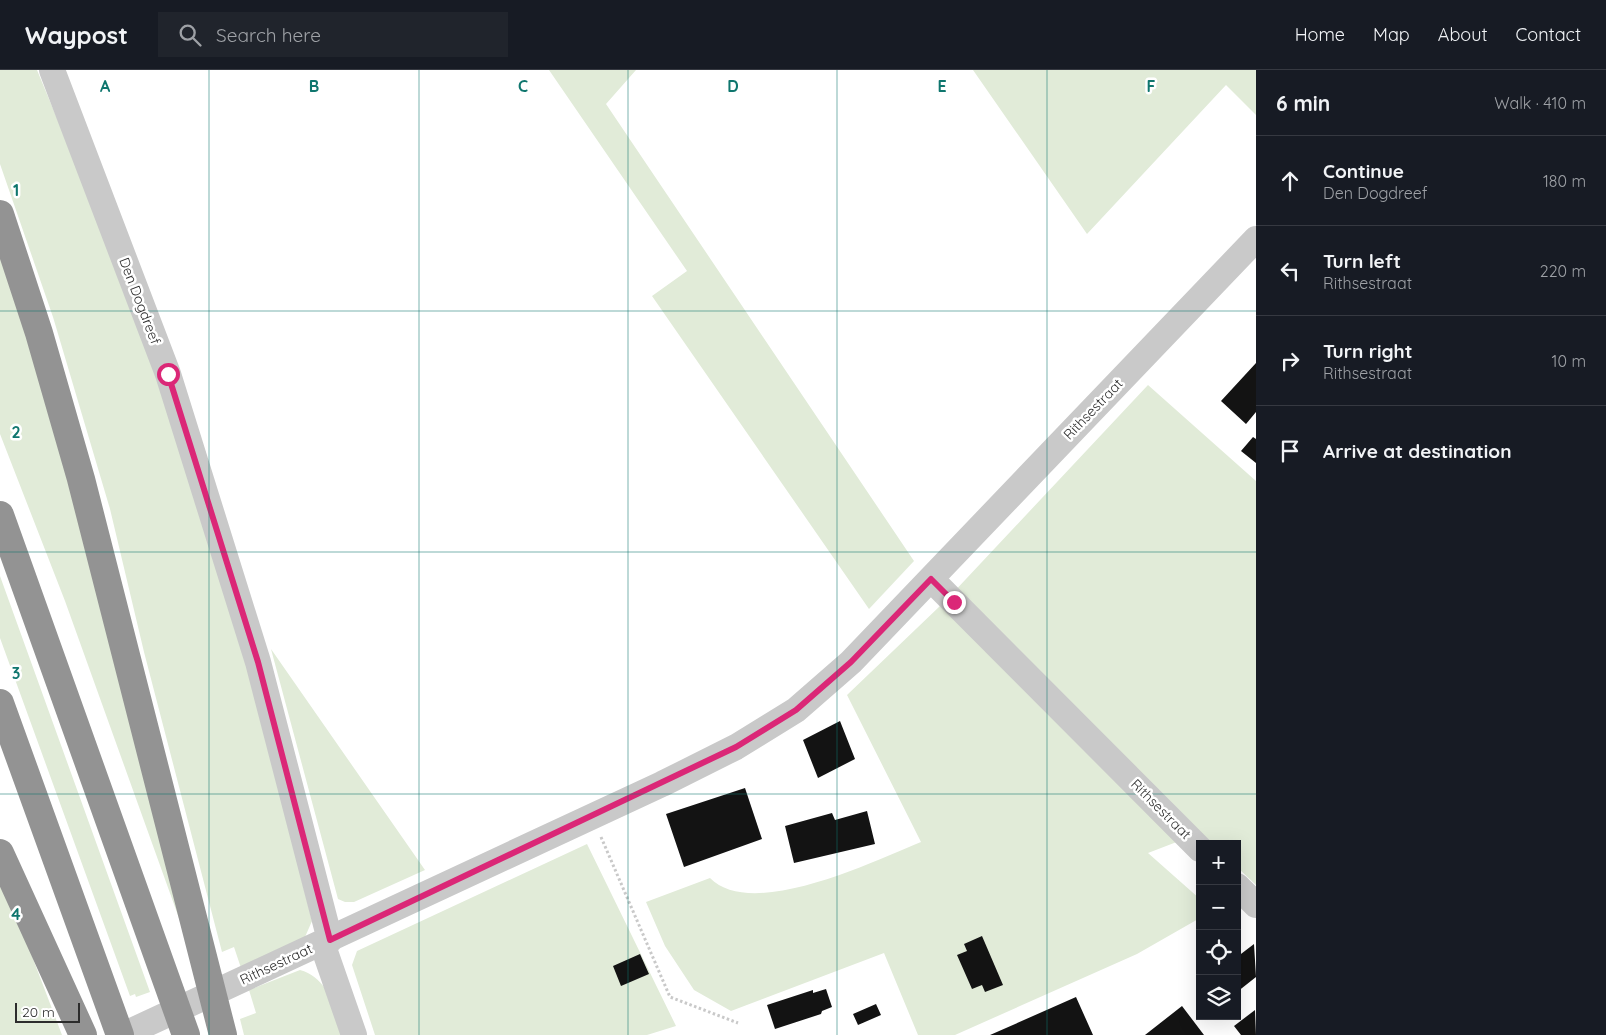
<!DOCTYPE html>
<meta charset="utf-8">
<style>
body{margin:0;font-family:Quicksand,sans-serif;background:#20242c;color:#f1f3f6}
.controls{position:absolute;right:15px;bottom:15px;display:grid;overflow:hidden;border-radius:0px;box-shadow:0 5px 20px #0002}
.controls button{width:45px;height:45px;display:grid;place-items:center;padding:0;border:0;border-bottom:1px solid #363941;background:#171b24;color:#f1f3f6;font:25px sans-serif}
.scale{position:absolute;left:15px;bottom:12px;width:65px;box-sizing:border-box;padding-left:5px;border:2px solid #2c2c2c;border-top:0;font-size:14px;line-height:18px;white-space:nowrap;color:#2c2c2c;-webkit-text-stroke:4px #fff;paint-order:stroke}
.stop{position:absolute;width:15px;height:15px;margin:-11px;border:4px solid #db2777;border-radius:50%;background:#fff}
.stop.end{background:#db2777;border-color:#fff;box-shadow:0 1px 5px #0008}
.list{margin:0;padding:0;list-style:none}
h2{display:flex;justify-content:space-between;align-items:center;height:65px;margin:0;padding:0 20px;font-size:21px}
h2 small{font-size:16px;font-weight:400;color:#9ea1a6}
.list li{display:grid;grid-template-columns:32px 1fr auto;gap:15px;align-items:center;box-sizing:border-box;height:90px;padding:0 20px;border-top:1px solid #363941}
.list b{display:block;font-size:19px;white-space:nowrap}
.list p{margin:0;font-size:16px;white-space:nowrap;color:#9ea1a6}
.list em{font-size:16px;font-style:normal;color:#9ea1a6}
.icon{flex:none;width:28px;height:28px;fill:none;stroke:currentColor;stroke-width:2;stroke-linecap:round;stroke-linejoin:round}
.map{position:relative;flex:none;width:1256px;height:965px;overflow:hidden}
header{display:flex;align-items:center;gap:30px;box-sizing:border-box;height:70px;padding:0 25px;background:#171b24;border-bottom:1px solid #363941}
header strong{font-size:24px}
nav{display:flex;gap:28px;margin-inline-start:auto;font-size:18px}
.search{width:350px;height:45px;background:#20242c;display:flex;align-items:center;gap:12px;box-sizing:border-box;padding:0 18px;border-radius:0px;color:#9ea1a6;font-size:19px}
main{display:flex}
aside{flex:1;background:#171b24}
.map>svg:first-child{display:block}
.green{fill:#e1ebd8}
.building{fill:#131313}
.lines{fill:none;stroke-linecap:round;stroke-linejoin:round}
.path{stroke:#c9c9c9;stroke-width:3;stroke-dasharray:2.5 2.5;stroke-linecap:butt}
.minor{stroke:#c9c9c9;stroke-width:26}
.highway{stroke:#939393;stroke-width:28}
.route{stroke:#db2777;stroke-width:6}
.grid{fill:none;stroke:#0f766e;stroke-width:1;stroke-opacity:0.55}
.labels{text-anchor:middle;dominant-baseline:central;stroke-width:5;stroke-linejoin:round;paint-order:stroke}
.street-label{font-size:14px;fill:#2c2c2c;stroke:#fff}
.grid-label{font-size:16px;text-anchor:middle;font-weight:bold;fill:#0f766e;stroke:#fff;stroke-width:5;stroke-linejoin:round;paint-order:stroke}
</style>
<header>
<strong>Waypost</strong>
<div class="search"><svg class="icon" aria-label="search" viewBox="0 0 24 24"><circle cx="10" cy="10" r="6"/><path d="M15 15l6 6"/></svg>Search here</div>
<nav><a>Home</a><a>Map</a><a>About</a><a>Contact</a></nav>
</header>
<main>
<div class="map">
<svg width="1256" height="965" viewBox="0 0 1256 965">
<rect width="100%" height="100%" fill="#fff"/>
<path class="green" d="M 0,0 L 37,0 L 130,225 L 239,558 L 312,851 L 305,867 L 241,898 L 234,877 L 222,882 L 144,582 L 110,439 L 53,247 L 0,94 Z
M 549,0 L 636,0 L 606,34 L 914,491 L 869,539 L 652,226 L 687,201 Z
M 973,0 L 1256,0 L 1256,45 L 1226,15 L 1087,164 Z
M 0,167 L 27,248 L 189,876 L 65,531 L 0,364 Z
M 1148,315 L 1256,411 L 1256,815 L 1237,797 L 1237,774 L 1213,774 L 951,525 Z
M 0,506 L 150,922 L 136,927 L 135,924 L 130,926 L 0,568 Z
M 940,536 L 1187,768 L 1148,783 L 1200,829 L 1200,848 L 1137,884 L 955,965 L 918,965 L 884,883 L 731,941 L 694,920 L 665,876 L 646,832 L 710,808 C 752,851 874,791 921,772 L 847,625 Z
M 271,579 L 425,800 L 354,832 L 345,832 L 338,829 Z
M 587,774 L 676,956 L 647,965 L 375,965 L 352,895 L 357,881 Z
M 0,802 L 62,965 L 0,965 Z
M 300,900 C 329,908 335,940 346,965 L 244,965 L 240,949 L 256,943 L 249,920 Z"/>
<path class="building" d="M 1256,293 L 1256,342 L 1246,354 L 1221,331 Z
M 1253,367 L 1256,369 L 1256,393 L 1241,381 Z
M 840,651 L 855,689 L 818,708 L 803,670 Z
M 745,718 L 762,769 L 684,797 L 666,744 Z
M 867,741 L 875,774 L 794,793 L 785,756 L 832,743 L 835,750 Z
M 982,866 L 1003,915 L 985,922 L 982,915 L 972,919 L 957,885 L 967,881 L 964,874 Z
M 1254,874 L 1256,907 L 1237,922 L 1237,887 Z
M 640,884 L 649,904 L 621,916 L 613,896 Z
M 826,919 L 832,937 L 822,941 L 821,944 L 775,959 L 767,935 L 813,920 L 813,923 Z
M 1076,927 L 1093,965 L 990,965 Z
M 876,934 L 881,945 L 858,955 L 853,944 Z
M 1182,936 L 1204,965 L 1145,965 Z
M 1255,940 L 1256,965 L 1241,965 L 1234,956 Z"/>
<g class="lines">
<path class="path" d="M 601,767 L 670,927 L 738,953"/>
<path class="minor" d="M 52,0 L 168,304 L 258,592 L 330,870
M 931,509 L 1200,779
M 1237,816 L 1256,835
M 322,873 L 354,965
M 123,965 L 662,714 L 736,677 L 796,640 L 851,592 L 1256,169"/>
<path class="highway" d="M 0,144 L 39,263 L 81,409 L 223,965
M 0,445 L 186,965
M 0,633 L 120,965
M 0,783 L 83,965"/>
</g>
<g class="lines">
<path class="route" d="M 168,304 L 258,592 L 330,870 L 736,677 L 796,640 L 851,592 L 931,509 L 954,532"/>
</g>
<path class="grid" d="M 209,0 L 209,965M 419,0 L 419,965M 628,0 L 628,965M 837,0 L 837,965M 1047,0 L 1047,965M 0,241 L 1256,241M 0,482 L 1256,482M 0,724 L 1256,724"/>
<g class="labels">
<g class="street-label">
<text transform="translate(140 231) rotate(69)">Den Dogdreef</text>
<text transform="translate(1093 339) rotate(-46)">Rithsestraat</text>
<text transform="translate(1161 739) rotate(45)">Rithsestraat</text>
<text transform="translate(276 894) rotate(-25)">Rithsestraat</text>
</g>
</g>
<g class="grid-label">
<text x="105" y="22">A</text>
<text x="314" y="22">B</text>
<text x="523" y="22">C</text>
<text x="733" y="22">D</text>
<text x="942" y="22">E</text>
<text x="1151" y="22">F</text>
<text x="16" y="126">1</text>
<text x="16" y="368">2</text>
<text x="16" y="609">3</text>
<text x="16" y="850">4</text>
</g>
</svg>
<div class="controls">
<button>+</button>
<button>−</button>
<button><svg class="icon" aria-label="locate" viewBox="0 0 24 24"><circle cx="12" cy="12" r="6"/><path d="M12 2v4M12 18v4M2 12h4M18 12h4"/></svg></button>
<button><svg class="icon" aria-label="layers" viewBox="0 0 24 24"><path d="M12 4l9 5-9 5-9-5zM3 14l9 5 9-5"/></svg></button>
</div>
<div class="scale">20 m</div>
<div class="stop" style="left:168px;top:304px"></div>
<div class="stop end" style="left:954px;top:532px"></div>
</div>
<aside>
<h2>6 min<small>Walk · 410 m</small></h2>
<ul class="list">
<li><svg class="icon" aria-label="ahead" viewBox="0 0 24 24"><path d="M12 20V5M6 11l6-6 6 6"/></svg><div><b>Continue</b><p>Den Dogdreef</p></div><em>180 m</em></li>
<li><svg class="icon" aria-label="left" viewBox="0 0 24 24"><path d="M17 20v-9H6M10 6l-5 5 5 5"/></svg><div><b>Turn left</b><p>Rithsestraat</p></div><em>220 m</em></li>
<li><svg class="icon" aria-label="right" viewBox="0 0 24 24"><path d="M7 20v-9h11M14 6l5 5-5 5"/></svg><div><b>Turn right</b><p>Rithsestraat</p></div><em>10 m</em></li>
<li><svg class="icon" aria-label="arrive" viewBox="0 0 24 24"><path d="M6 21V4h12l-3 4 3 4H6"/></svg><div><b>Arrive at destination</b></div></li>
</ul>
</aside>
</main>
